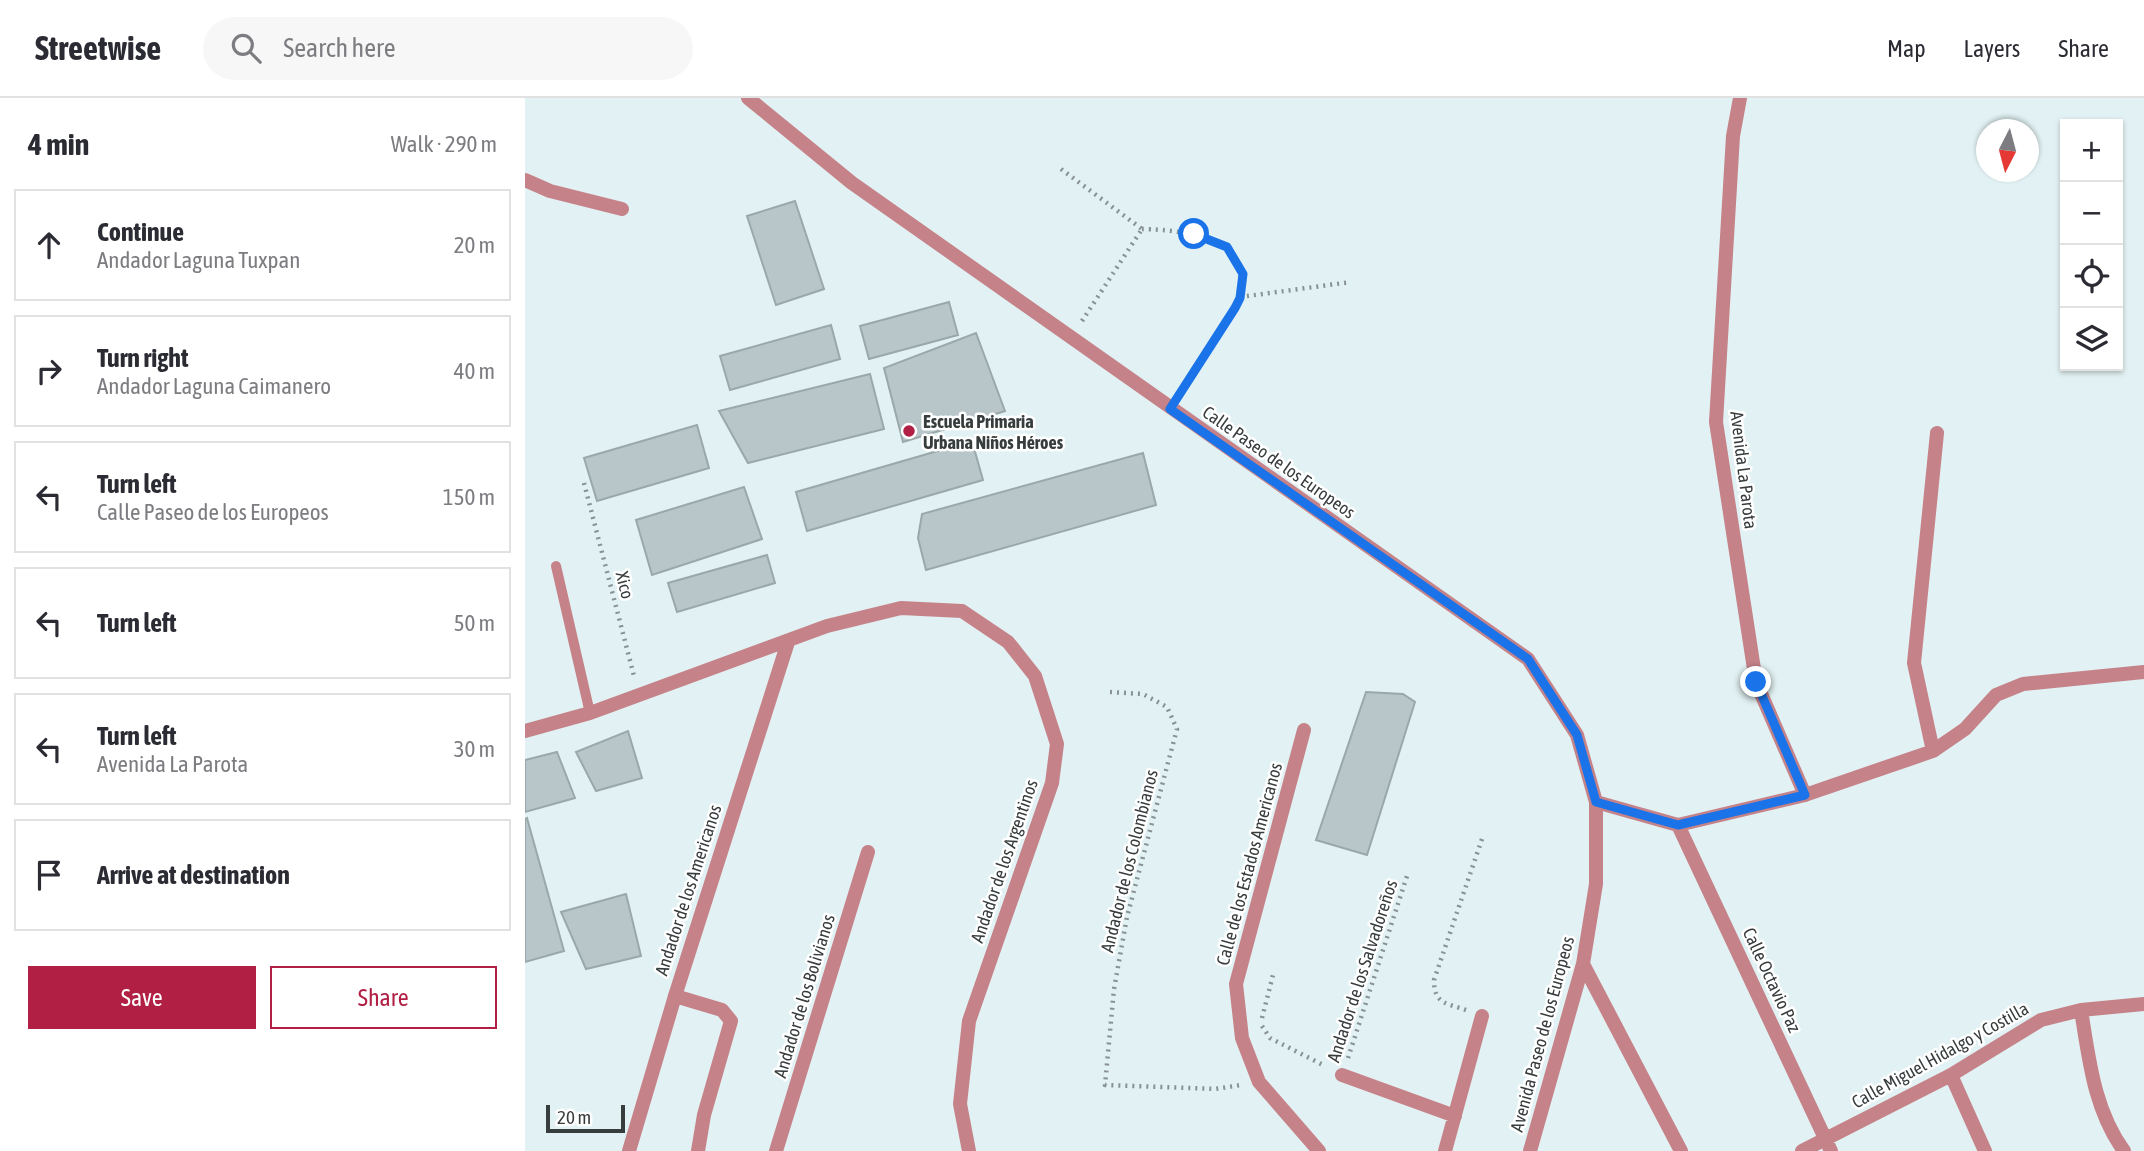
<!DOCTYPE html>
<meta charset="utf-8">
<style>
body{margin:0;font-family:"Asap Condensed",sans-serif;background:#f7f7f7;color:#2b2b33}
.controls{position:absolute;right:21px;top:21px;display:grid;overflow:hidden;border-radius:0px;box-shadow:0 2px 5px #0004}
.controls button{width:63px;height:63px;display:grid;place-items:center;padding:0;border:0;border-bottom:2px solid #e1e1e2;background:#fff;color:#2b2b33;font:35px sans-serif}
.compass{position:absolute;left:1451px;top:21px;width:63px;height:63px;border-radius:50%;background:#fff;box-shadow:0 2px 5px #0004;rotate:186deg}
.scale{position:absolute;left:21px;bottom:18px;width:79px;box-sizing:border-box;padding-left:7px;border:4px solid #373c3d;border-top:0;font-size:19px;line-height:24px;white-space:nowrap;color:#373c3d;-webkit-text-stroke:5px #fff;paint-order:stroke}
.stop{position:absolute;width:21px;height:21px;margin:-16px;border:5px solid #1a73e8;border-radius:50%;background:#fff}
.stop.end{background:#1a73e8;border-color:#fff;box-shadow:0 2px 7px #0008}
.list{margin:0;padding:0;list-style:none}
h2{display:flex;justify-content:space-between;align-items:center;height:91px;margin:0;padding:0 28px;font-size:30px}
h2 small{font-size:23px;font-weight:400;color:#7c7c81}
.list li{display:grid;grid-template-columns:46px 1fr auto;gap:21px;align-items:center;box-sizing:border-box;height:112px;margin:0 14px 14px;padding:0 14px;border:2px solid #e1e1e2;border-radius:0px}
.list b{display:block;font-size:26px;white-space:nowrap}
.list p{margin:0;font-size:23px;white-space:nowrap;color:#7c7c81}
.list em{font-size:23px;font-style:normal;color:#7c7c81}
.actions{display:flex;gap:14px;padding:21px 28px}
.actions a{flex:1;padding:16px 0;border:2px solid #b21f44;border-radius:0px;text-align:center;font-size:24px;color:#b21f44}
.actions .main{background:#b21f44;color:#fff}
.icon{flex:none;width:38px;height:38px;fill:none;stroke:currentColor;stroke-width:2;stroke-linecap:round;stroke-linejoin:round}
.map{position:relative;flex:none;width:1619px;height:1053px;overflow:hidden}
header{display:flex;align-items:center;gap:42px;box-sizing:border-box;height:98px;padding:0 35px;background:#fff;border-bottom:2px solid #e1e1e2}
header strong{font-size:33px}
nav{display:flex;gap:38px;margin-inline-start:auto;font-size:24px}
.search{width:490px;height:63px;background:#f7f7f7;display:flex;align-items:center;gap:18px;box-sizing:border-box;padding:0 24px;border-radius:38px;color:#7c7c81;font-size:26px}
main{display:flex}
aside{flex:1;background:#fff}
.map>svg:first-child{display:block}
.building{fill:#b8c6c9;stroke:#9aa8aa;stroke-width:2}
.lines{fill:none;stroke-linecap:round;stroke-linejoin:round}
.path{stroke:#889293;stroke-width:4.5;stroke-dasharray:2 5;stroke-linecap:butt}
.service{stroke:#c58389;stroke-width:10}
.pedestrian{stroke:#c58389;stroke-width:14}
.minor{stroke:#c58389;stroke-width:14}
.route{stroke:#1a73e8;stroke-width:9}
.poi-dot{fill:#b21f44;stroke:#fff;stroke-width:2.5}
.labels{text-anchor:middle;dominant-baseline:central;stroke-width:5;stroke-linejoin:round;paint-order:stroke}
.poi-label{font-size:18px;font-weight:bold;fill:#373c3d;stroke:#fff;text-anchor:start}
.street-label{font-size:18px;fill:#373c3d;stroke:#fff}
</style>
<header>
<strong>Streetwise</strong>
<div class="search"><svg class="icon" aria-label="search" viewBox="0 0 24 24"><circle cx="10" cy="10" r="6"/><path d="M15 15l6 6"/></svg>Search here</div>
<nav><a>Map</a><a>Layers</a><a>Share</a></nav>
</header>
<main>
<aside>
<h2>4 min<small>Walk · 290 m</small></h2>
<ul class="list">
<li><svg class="icon" aria-label="ahead" viewBox="0 0 24 24"><path d="M12 20V5M6 11l6-6 6 6"/></svg><div><b>Continue</b><p>Andador Laguna Tuxpan</p></div><em>20 m</em></li>
<li><svg class="icon" aria-label="right" viewBox="0 0 24 24"><path d="M7 20v-9h11M14 6l5 5-5 5"/></svg><div><b>Turn right</b><p>Andador Laguna Caimanero</p></div><em>40 m</em></li>
<li><svg class="icon" aria-label="left" viewBox="0 0 24 24"><path d="M17 20v-9H6M10 6l-5 5 5 5"/></svg><div><b>Turn left</b><p>Calle Paseo de los Europeos</p></div><em>150 m</em></li>
<li><svg class="icon" aria-label="left" viewBox="0 0 24 24"><path d="M17 20v-9H6M10 6l-5 5 5 5"/></svg><div><b>Turn left</b></div><em>50 m</em></li>
<li><svg class="icon" aria-label="left" viewBox="0 0 24 24"><path d="M17 20v-9H6M10 6l-5 5 5 5"/></svg><div><b>Turn left</b><p>Avenida La Parota</p></div><em>30 m</em></li>
<li><svg class="icon" aria-label="arrive" viewBox="0 0 24 24"><path d="M6 21V4h12l-3 4 3 4H6"/></svg><div><b>Arrive at destination</b></div></li>
</ul>
<div class="actions"><a class="main">Save</a><a>Share</a></div>
</aside>
<div class="map">
<svg width="1619" height="1053" viewBox="0 0 1619 1053">
<rect width="100%" height="100%" fill="#e2f1f3"/>
<path class="building" d="M 270,103 L 299,191 L 251,207 L 222,118 Z
M 424,204 L 433,237 L 344,261 L 335,228 Z
M 306,227 L 315,261 L 205,292 L 195,258 Z
M 451,235 L 480,313 L 378,344 L 359,270 Z
M 345,276 L 359,331 L 223,365 L 194,313 Z
M 172,327 L 184,370 L 72,403 L 59,360 Z
M 447,343 L 458,382 L 282,433 L 271,394 Z
M 618,355 L 631,407 L 401,472 L 393,440 L 397,416 Z
M 219,389 L 237,441 L 127,477 L 111,422 Z
M 242,457 L 250,485 L 152,514 L 143,485 Z
M 841,594 L 878,596 L 890,604 L 842,757 L 791,742 Z
M 103,633 L 117,680 L 71,693 L 51,654 Z
M 32,654 L 50,700 L 0,714 L 0,662 Z
M 2,720 L 39,853 L 0,864 L 0,721 Z
M 101,796 L 116,858 L 61,871 L 36,814 Z"/>
<g class="lines">
<path class="path" d="M 536,71 L 617,131
M 617,131 C 637,131 687,136 702,149 C 705,152 706,156 708,159 C 719,178 719,189 710,210 L 655,296
M 715,199 L 826,184
M 557,223 L 617,131
M 59,385 L 109,578
M 585,594 L 618,596 L 642,609 L 652,631 L 602,819 L 589,891 L 580,987 L 690,991 L 716,987
M 941,912 C 921,905 909,906 909,882 L 957,741
M 737,920 L 748,877
M 737,928 L 745,940 L 800,968
M 823,960 L 882,778"/>
<path class="service" d="M 31,468 L 65,615"/>
<path class="pedestrian" d="M 150,898 L 197,912 L 206,923 L 179,1017 L 173,1053
M 251,1053 L 343,754"/>
<path class="minor" d="M 223,0 L 327,85 L 1003,561 L 1052,637 L 1071,704 L 1071,786 L 1058,866 L 1005,1053
M 1215,0 L 1208,38 L 1191,324 L 1231,584 L 1280,697
M 0,82 L 25,93 L 97,111
M 779,632 L 711,886 L 717,940 L 734,984 L 794,1053
M 0,633 L 65,615 L 302,528 L 376,510 L 437,513 L 483,544 L 510,578 L 532,646 L 527,685 L 444,923 L 435,1006 L 444,1053
M 1408,653 L 1389,565 L 1412,335
M 1071,704 L 1153,727 L 1280,697 L 1408,653 L 1440,631 L 1471,597 L 1498,586 L 1619,574
M 1153,727 L 1306,1053
M 1058,866 L 1156,1053
M 1556,912 C 1564,961 1569,1012 1599,1053
M 817,977 L 930,1018
M 1426,977 L 1460,1053
M 104,1053 L 150,898 L 263,544
M 920,1053 L 957,918
M 1277,1053 L 1426,977 L 1516,922 L 1556,912 L 1619,906"/>
</g>
<g class="lines">
<path class="route" d="M 669,136 L 702,149 L 718,176 L 715,200 L 710,210 L 645,311 L 1003,561 L 1052,637 L 1071,704 L 1153,727 L 1280,697 L 1231,584"/>
</g>
<circle class="poi-dot" cx="384" cy="333" r="7"/>
<g class="labels">
<g class="poi-label">
<text x="398" y="323">Escuela Primaria<tspan x="398" dy="21">Urbana Niños Héroes</tspan></text>
</g>
<g class="street-label">
<text transform="translate(754 364) rotate(35)">Calle Paseo de los Europeos</text>
<text transform="translate(1219 372) rotate(83)">Avenida La Parota</text>
<text transform="translate(100 487) rotate(76)">Xico</text>
<text transform="translate(479 763) rotate(-71)">Andador de los Argentinos</text>
<text transform="translate(604 763) rotate(-76)">Andador de los Colombianos</text>
<text transform="translate(724 766) rotate(-75)">Calle de los Estados Americanos</text>
<text transform="translate(163 792) rotate(-72)">Andador de los Americanos</text>
<text transform="translate(837 873) rotate(-72)">Andador de los Salvadoreños</text>
<text transform="translate(1247 882) rotate(65)">Calle Octavio Paz</text>
<text transform="translate(279 898) rotate(-73)">Andador de los Bolivianos</text>
<text transform="translate(1017 936) rotate(-75)">Avenida Paseo de los Europeos</text>
<text transform="translate(1415 957) rotate(-29)">Calle Miguel Hidalgo y Costilla</text>
</g>
</g>
</svg>
<div class="controls">
<button>+</button>
<button>−</button>
<button><svg class="icon" aria-label="locate" viewBox="0 0 24 24"><circle cx="12" cy="12" r="6"/><path d="M12 2v4M12 18v4M2 12h4M18 12h4"/></svg></button>
<button><svg class="icon" aria-label="layers" viewBox="0 0 24 24"><path d="M12 4l9 5-9 5-9-5zM3 14l9 5 9-5"/></svg></button>
</div>
<svg class="compass" viewBox="-18 -18 36 36"><path d="M0-13l5 13h-10z" fill="#e53935"/><path d="M0 13l5-13h-10z" fill="#7c7c81"/></svg>
<div class="scale">20 m</div>
<div class="stop" style="left:669px;top:136px"></div>
<div class="stop end" style="left:1231px;top:584px"></div>
</div>
</main>
